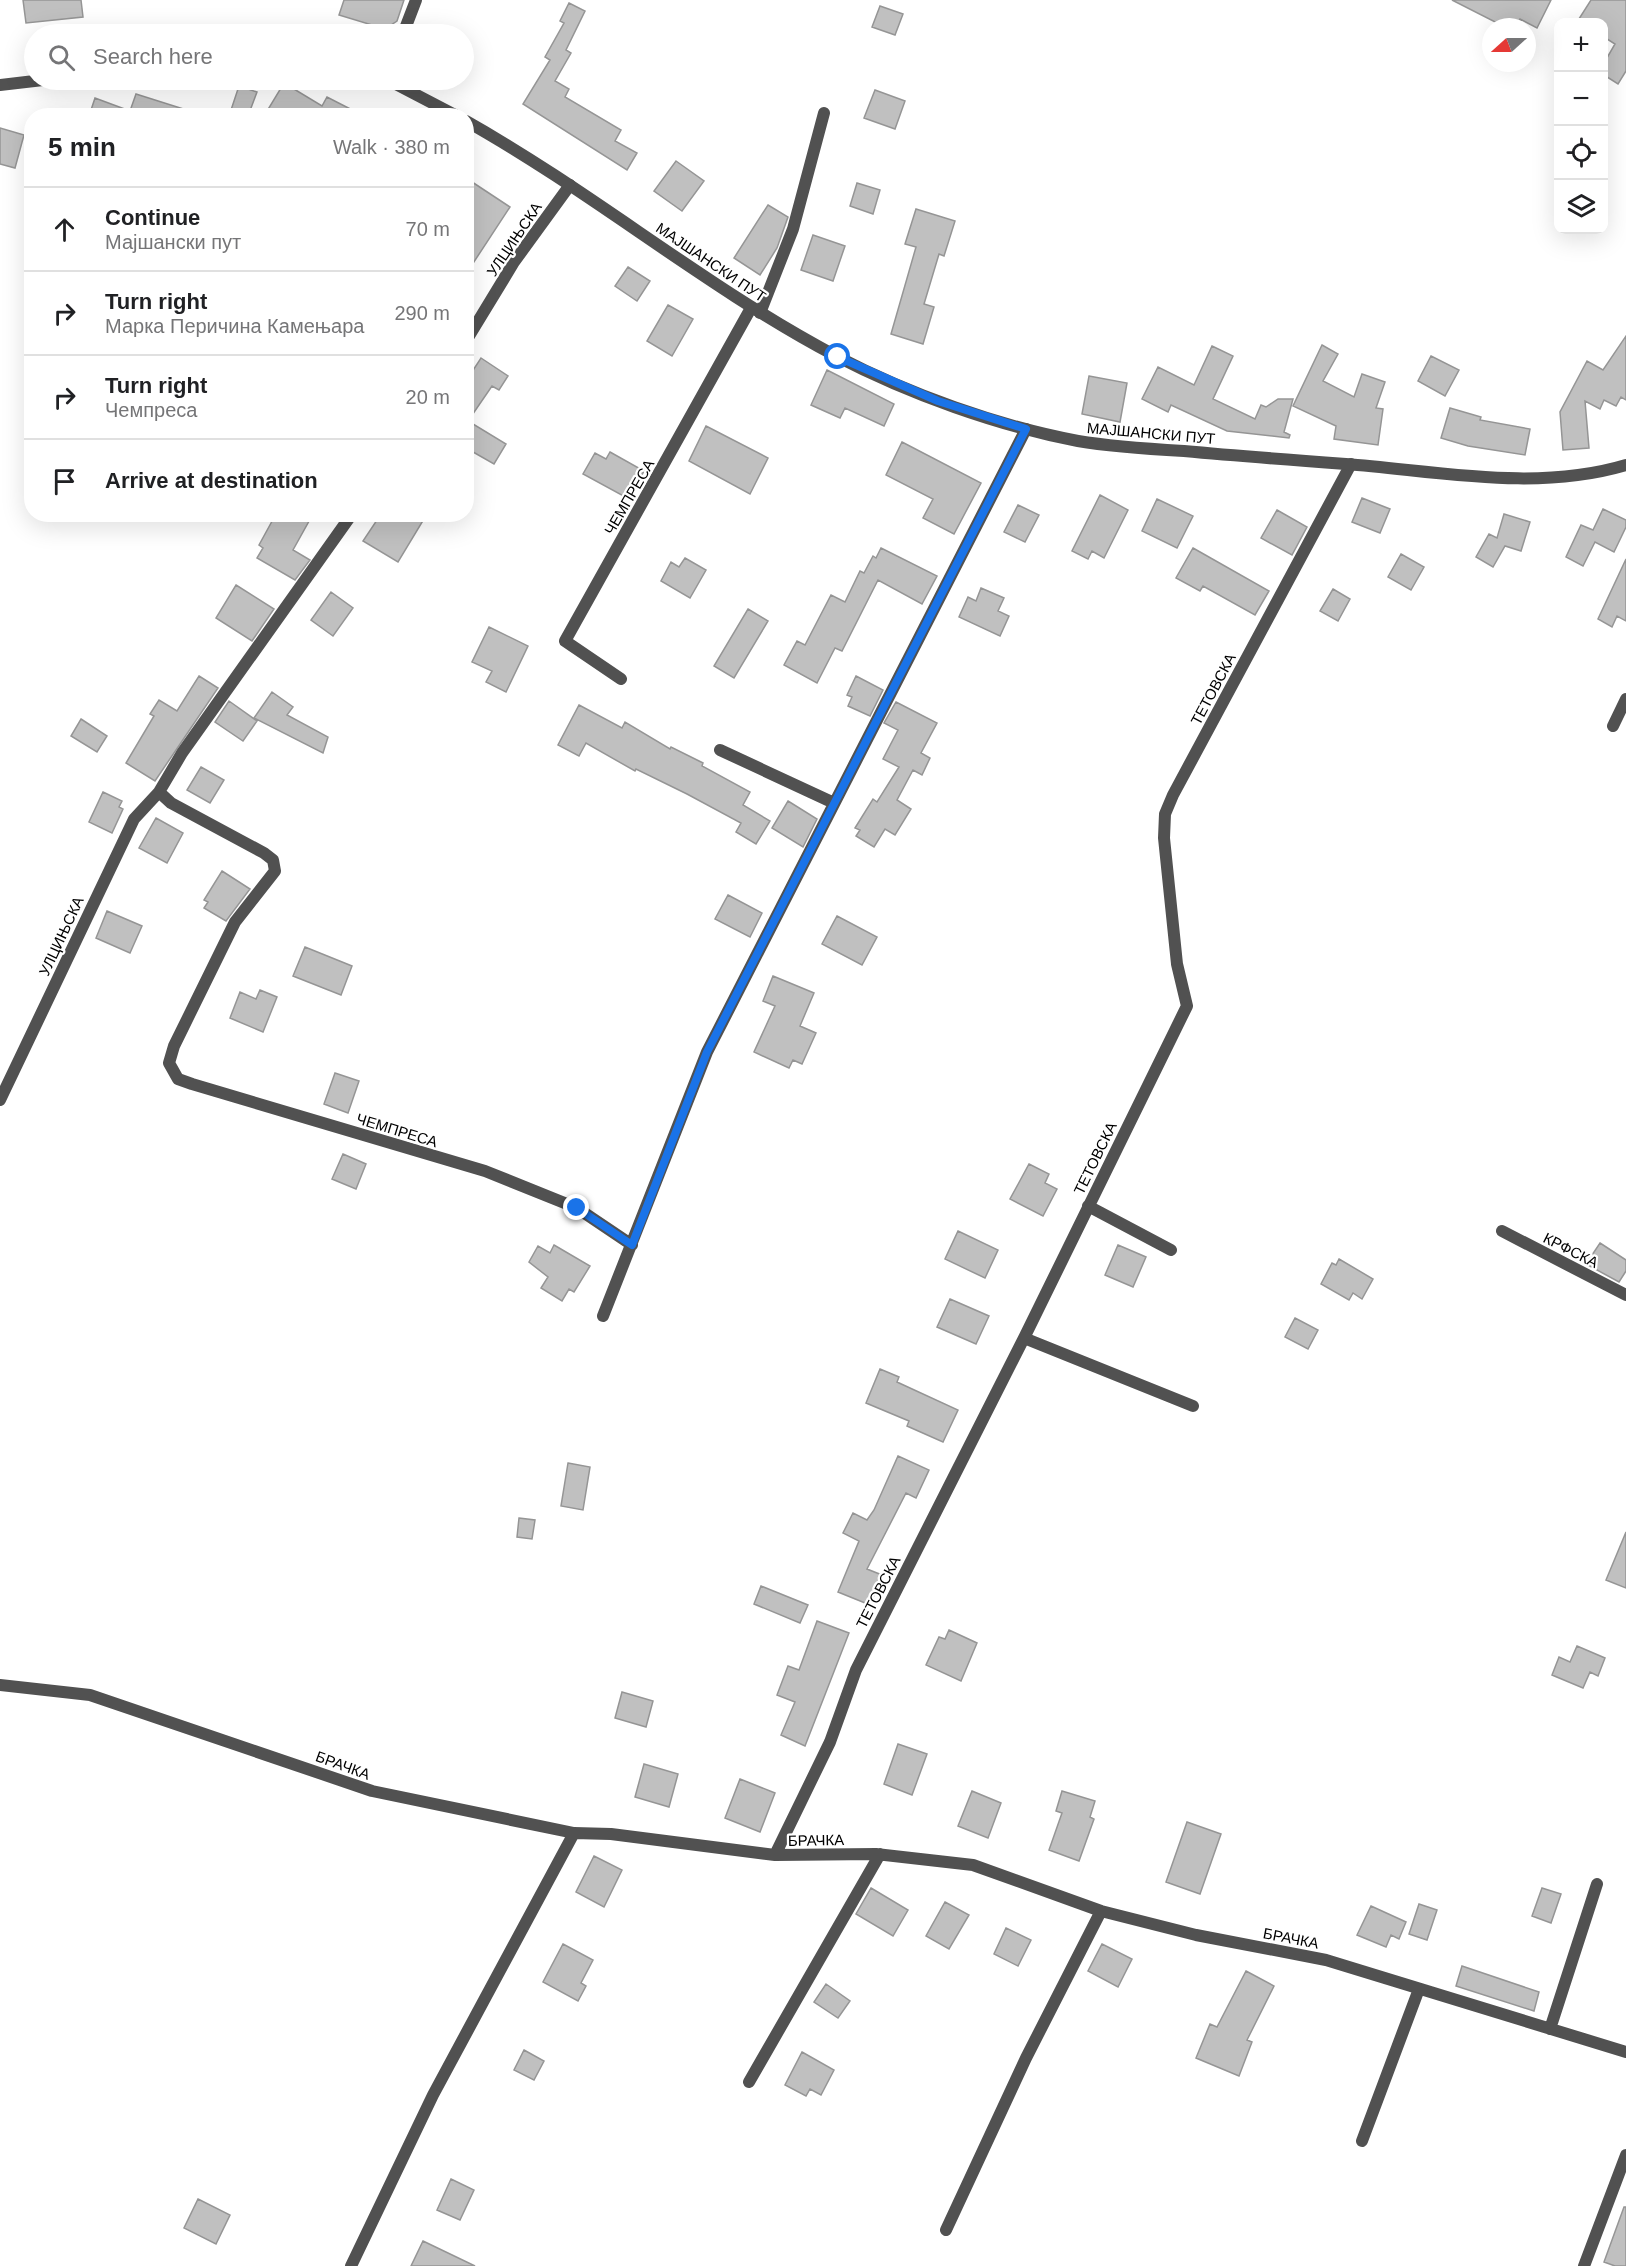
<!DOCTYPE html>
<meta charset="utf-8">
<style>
body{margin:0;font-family:Arial,sans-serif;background:#f6f6f6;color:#202124}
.controls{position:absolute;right:18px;top:18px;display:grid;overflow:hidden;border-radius:12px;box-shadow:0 6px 24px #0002}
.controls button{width:54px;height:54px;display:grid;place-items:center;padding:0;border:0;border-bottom:2px solid #e0e0e0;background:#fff;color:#202124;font:30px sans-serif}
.compass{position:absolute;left:1482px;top:18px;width:54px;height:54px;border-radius:50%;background:#fff;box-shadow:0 6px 24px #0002;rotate:249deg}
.stop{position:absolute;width:18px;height:18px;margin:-14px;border:4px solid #1a73e8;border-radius:50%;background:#fff}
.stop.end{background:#1a73e8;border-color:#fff;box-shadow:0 2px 6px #0008}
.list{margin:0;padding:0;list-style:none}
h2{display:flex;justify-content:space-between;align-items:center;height:78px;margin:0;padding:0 24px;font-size:26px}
h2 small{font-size:20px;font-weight:400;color:#757577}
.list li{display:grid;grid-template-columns:39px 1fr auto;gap:18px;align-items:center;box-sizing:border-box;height:84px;padding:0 24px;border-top:2px solid #e0e0e0}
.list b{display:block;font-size:22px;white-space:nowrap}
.list p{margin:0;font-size:20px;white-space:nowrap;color:#757577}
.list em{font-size:20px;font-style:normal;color:#757577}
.icon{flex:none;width:33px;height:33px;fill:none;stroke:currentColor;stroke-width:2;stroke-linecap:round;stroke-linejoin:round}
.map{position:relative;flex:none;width:1626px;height:2266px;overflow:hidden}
.search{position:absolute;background:#fff;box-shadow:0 6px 24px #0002;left:24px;top:24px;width:450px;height:66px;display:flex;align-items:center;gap:15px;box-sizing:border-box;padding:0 21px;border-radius:33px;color:#757577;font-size:22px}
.panel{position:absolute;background:#fff;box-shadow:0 6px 24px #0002;left:24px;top:108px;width:450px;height:414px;border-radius:24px}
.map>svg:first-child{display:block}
.building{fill:#c0c0c0;stroke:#959595;stroke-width:1.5}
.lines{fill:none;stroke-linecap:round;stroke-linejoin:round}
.minor{stroke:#515151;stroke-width:12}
.tertiary{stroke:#515151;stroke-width:12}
.route{stroke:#1a73e8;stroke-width:8}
.labels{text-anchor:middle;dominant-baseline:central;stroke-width:4.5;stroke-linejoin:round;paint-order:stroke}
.street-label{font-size:15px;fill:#000;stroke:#fff}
</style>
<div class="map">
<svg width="1626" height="2266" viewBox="0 0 1626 2266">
<rect width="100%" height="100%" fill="#fff"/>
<path class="building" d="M 23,0 L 81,0 L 83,17 L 26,23 Z
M 344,0 L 404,0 L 397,21 L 385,29 L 339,15 Z
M 1452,0 L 1551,0 L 1537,28 L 1520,19 L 1516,27 L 1505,27 Z
M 1591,0 L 1626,0 L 1626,71 L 1618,84 L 1604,75 L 1604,63 L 1615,44 L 1604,37 L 1604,22 L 1577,22 Z
M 569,3 L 585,11 L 566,50 L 571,53 L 555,81 L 569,89 L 565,97 L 621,130 L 615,141 L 637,153 L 627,170 L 523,104 L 550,60 L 545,57 L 564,23 L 560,21 Z
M 880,6 L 903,14 L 895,35 L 872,27 Z
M 284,83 L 322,106 L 327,97 L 364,116 L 264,116 Z
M 239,86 L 257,92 L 248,116 L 231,110 Z
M 875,90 L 905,101 L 895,129 L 864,118 Z
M 136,94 L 193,112 L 192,116 L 89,116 L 95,98 L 130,111 Z
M 0,128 L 24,135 L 15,168 L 0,164 Z
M 676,161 L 704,181 L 682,211 L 654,191 Z
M 466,178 L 510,207 L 466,274 Z
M 857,183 L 880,190 L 873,214 L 850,206 Z
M 768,205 L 788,217 L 777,248 L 760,275 L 734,258 Z
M 916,209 L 955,221 L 944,256 L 939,254 L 924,304 L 934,307 L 923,344 L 891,334 L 916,247 L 905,244 Z
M 813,235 L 845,246 L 833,281 L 801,270 Z
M 628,267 L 650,281 L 637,301 L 615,286 Z
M 668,305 L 693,319 L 672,356 L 647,341 Z
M 1626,336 L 1626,400 L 1621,397 L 1616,406 L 1604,400 L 1600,409 L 1585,401 L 1589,448 L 1563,450 L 1560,412 L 1587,361 L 1603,370 Z
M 1322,345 L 1338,354 L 1323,381 L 1354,397 L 1362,374 L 1385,382 L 1376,408 L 1383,409 L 1378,445 L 1334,439 L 1336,426 L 1293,406 Z
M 1212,346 L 1233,356 L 1213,399 L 1255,419 L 1261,405 L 1266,407 L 1278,399 L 1293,399 L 1284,432 L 1290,435 L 1289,438 L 1227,431 L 1171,405 L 1168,412 L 1142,399 L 1158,367 L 1194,385 Z
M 1431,356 L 1459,370 L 1445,396 L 1418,381 Z
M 481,358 L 508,376 L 499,390 L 492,386 L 468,421 L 506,444 L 494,464 L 466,448 L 466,381 Z
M 827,370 L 894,404 L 884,426 L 845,408 L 840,418 L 811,405 Z
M 1089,376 L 1127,383 L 1120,422 L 1082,414 Z
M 1450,408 L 1481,417 L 1480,420 L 1530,429 L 1525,455 L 1468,446 L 1441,438 Z
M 706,426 L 768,458 L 750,494 L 689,461 Z
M 902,442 L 981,483 L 954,534 L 923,518 L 933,499 L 886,475 Z
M 610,452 L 644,471 L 629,499 L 583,474 L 595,453 L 606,459 Z
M 1100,495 L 1128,510 L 1104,558 L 1092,551 L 1088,559 L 1072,551 Z
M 1362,498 L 1390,509 L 1380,533 L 1352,522 Z
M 1157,499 L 1193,516 L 1177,548 L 1142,531 Z
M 1018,505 L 1039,515 L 1025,542 L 1004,532 Z
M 1603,509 L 1626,520 L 1626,527 L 1614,552 L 1595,542 L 1583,566 L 1566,557 L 1581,525 L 1593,530 Z
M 1277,510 L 1307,527 L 1292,555 L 1261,538 Z
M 276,514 L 313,514 L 293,550 L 310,560 L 295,580 L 257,558 L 263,548 L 259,545 Z
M 381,514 L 427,514 L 398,562 L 363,541 Z
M 1504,514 L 1530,522 L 1521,551 L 1505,546 L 1493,567 L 1476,557 L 1489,534 L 1497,538 Z
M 881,548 L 937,576 L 922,604 L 878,580 L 842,651 L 835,648 L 817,683 L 784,665 L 797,641 L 805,645 L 831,595 L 845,602 L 860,571 L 864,573 L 873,556 L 876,558 Z
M 1193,548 L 1269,591 L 1255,615 L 1203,586 L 1200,591 L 1176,578 Z
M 1401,554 L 1424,567 L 1411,590 L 1388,577 Z
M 685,558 L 706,570 L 690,598 L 661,581 L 671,562 L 679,567 Z
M 1626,559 L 1626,621 L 1617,616 L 1612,627 L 1598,619 Z
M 236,585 L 274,609 L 252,641 L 216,618 Z
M 981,588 L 1004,598 L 998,611 L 1009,616 L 1000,636 L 959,617 L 968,597 L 976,601 Z
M 1333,589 L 1350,599 L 1338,621 L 1320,611 Z
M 331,592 L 353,608 L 333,636 L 311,620 Z
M 748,609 L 768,621 L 734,678 L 714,666 Z
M 489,627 L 528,646 L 506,692 L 486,682 L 492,671 L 472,662 Z
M 199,676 L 218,688 L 155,781 L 126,763 L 154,716 L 150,714 L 159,700 L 177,711 Z
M 856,676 L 883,690 L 870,716 L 848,706 L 852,697 L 847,695 Z
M 272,692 L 293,707 L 287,715 L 328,737 L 323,753 L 254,718 Z
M 229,701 L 257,721 L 243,741 L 215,722 Z
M 896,702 L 937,723 L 921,753 L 930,758 L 922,775 L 913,770 L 897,800 L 911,809 L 895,835 L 885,829 L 874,847 L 856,836 L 860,830 L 855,828 L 873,799 L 877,802 L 899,767 L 883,759 L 898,730 L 884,723 Z
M 579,705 L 622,728 L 625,722 L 670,749 L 671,747 L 703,763 L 702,766 L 750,792 L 743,805 L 770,821 L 756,844 L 736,832 L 741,823 L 687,794 L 636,769 L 635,771 L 586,743 L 579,756 L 558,745 Z
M 81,719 L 107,736 L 97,752 L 71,736 Z
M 201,767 L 224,780 L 210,803 L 187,790 Z
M 103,792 L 122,801 L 119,807 L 123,809 L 112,833 L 89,822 Z
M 788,801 L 817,819 L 803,847 L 772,828 Z
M 156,818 L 183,833 L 167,863 L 139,848 Z
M 222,871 L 250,889 L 226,921 L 204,908 L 208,902 L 204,900 Z
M 728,895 L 762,913 L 750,937 L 715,919 Z
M 107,911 L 142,926 L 130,953 L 96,938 Z
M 837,916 L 877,937 L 862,965 L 822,944 Z
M 305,947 L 352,966 L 341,995 L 293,976 Z
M 773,976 L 814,993 L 800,1026 L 816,1033 L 802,1064 L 793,1060 L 789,1068 L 754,1052 L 775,1006 L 763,1001 Z
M 260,990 L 277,997 L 263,1032 L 230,1018 L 240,992 L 256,999 Z
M 335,1073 L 359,1081 L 348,1113 L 324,1104 Z
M 343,1154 L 366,1164 L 356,1189 L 332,1179 Z
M 1029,1164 L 1049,1174 L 1045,1183 L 1057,1189 L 1043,1216 L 1010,1199 Z
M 958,1231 L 998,1250 L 985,1278 L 945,1259 Z
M 1600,1243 L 1626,1260 L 1626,1271 L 1619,1282 L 1586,1264 Z
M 554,1245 L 590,1266 L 574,1292 L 569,1289 L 562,1301 L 541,1288 L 548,1277 L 529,1262 L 538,1246 L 550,1253 Z
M 1118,1245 L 1146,1257 L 1133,1287 L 1105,1275 Z
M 1339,1259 L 1373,1279 L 1362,1299 L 1353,1293 L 1349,1300 L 1321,1284 L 1332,1263 L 1336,1265 Z
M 950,1299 L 989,1316 L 976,1344 L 937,1327 Z
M 1295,1318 L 1318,1330 L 1308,1349 L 1285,1337 Z
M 880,1369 L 899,1377 L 897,1382 L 958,1410 L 943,1442 L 907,1426 L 909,1421 L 866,1403 Z
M 898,1456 L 929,1470 L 916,1498 L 906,1493 L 867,1569 L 882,1575 L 870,1605 L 838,1592 L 859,1541 L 843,1533 L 853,1513 L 867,1520 L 874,1510 Z
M 568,1463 L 590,1467 L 583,1510 L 561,1506 Z
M 519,1518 L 535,1520 L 532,1539 L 517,1537 Z
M 1626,1532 L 1626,1588 L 1606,1580 Z
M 761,1586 L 808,1605 L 800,1623 L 754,1604 Z
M 817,1621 L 849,1633 L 805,1746 L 781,1735 L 795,1702 L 777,1695 L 788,1666 L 799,1670 Z
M 949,1630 L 977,1643 L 961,1681 L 926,1665 L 939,1637 L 945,1639 Z
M 1577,1646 L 1605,1658 L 1598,1676 L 1590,1672 L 1583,1688 L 1552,1675 L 1559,1657 L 1570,1662 Z
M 622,1692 L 653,1701 L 646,1727 L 615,1718 Z
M 898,1744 L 927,1754 L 912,1795 L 884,1784 Z
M 644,1764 L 678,1774 L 669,1807 L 635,1797 Z
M 740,1779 L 775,1793 L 760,1832 L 725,1818 Z
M 972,1791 L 1001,1803 L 988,1838 L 958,1826 Z
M 1062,1791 L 1095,1801 L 1090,1817 L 1094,1819 L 1079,1861 L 1049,1850 L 1062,1813 L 1056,1811 Z
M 1187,1822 L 1221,1834 L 1200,1894 L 1166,1882 Z
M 594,1856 L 622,1870 L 604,1907 L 576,1892 Z
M 871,1888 L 908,1910 L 893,1936 L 856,1914 Z
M 1542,1888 L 1561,1894 L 1551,1923 L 1532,1916 Z
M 945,1902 L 969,1915 L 949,1949 L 926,1936 Z
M 1419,1904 L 1437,1910 L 1427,1940 L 1409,1934 Z
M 1371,1906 L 1406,1922 L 1399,1939 L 1391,1935 L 1386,1947 L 1357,1935 Z
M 1006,1928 L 1031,1940 L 1018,1966 L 994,1954 Z
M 563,1944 L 593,1960 L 581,1983 L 586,1986 L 578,2001 L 543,1982 Z
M 1102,1944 L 1132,1959 L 1118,1987 L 1088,1971 Z
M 1462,1966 L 1539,1992 L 1534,2011 L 1456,1986 Z
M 1246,1971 L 1274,1986 L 1247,2040 L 1252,2042 L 1239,2076 L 1196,2058 L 1210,2024 L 1217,2027 Z
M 826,1984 L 850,2001 L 838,2018 L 814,2002 Z
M 524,2050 L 544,2061 L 534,2080 L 514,2070 Z
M 802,2052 L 834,2070 L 821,2095 L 810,2089 L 806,2096 L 785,2085 Z
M 451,2179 L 474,2190 L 460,2220 L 437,2210 Z
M 198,2199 L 230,2215 L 216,2244 L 184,2228 Z
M 1624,2207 L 1626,2207 L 1626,2266 L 1615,2266 L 1604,2262 Z
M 423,2241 L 475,2266 L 411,2266 Z"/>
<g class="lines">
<path class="minor" d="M 403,34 L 416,0
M 760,313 L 793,229 L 824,113
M 466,341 L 514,262 L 570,185
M 352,514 L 182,753 L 159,792 L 171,803 L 264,853 L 273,860 L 275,871 L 235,922 L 174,1046 L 169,1063 L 178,1079 L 192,1084 L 485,1171 L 577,1208 L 632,1245
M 621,679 L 565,641 L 751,308
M 1613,726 L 1626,699
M 720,750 L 834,803
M 0,1100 L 134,819 L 159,792
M 1088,1206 L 1171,1250
M 1502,1231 L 1626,1295
M 603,1316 L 707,1052 L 1026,429
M 1024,1338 L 1193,1406
M 0,1685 L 90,1695 L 372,1791 L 574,1833 L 611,1834 L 775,1855 L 876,1854 L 973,1865 L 1101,1911 L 1196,1935 L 1326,1960 L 1626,2052
M 775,1855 L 830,1742 L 856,1670 L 1025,1336 L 1187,1006 L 1177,964 L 1164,838 L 1165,814 L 1173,795 L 1351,464
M 1550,2029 L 1597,1884
M 749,2082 L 880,1854
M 1362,2141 L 1419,1989
M 946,2230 L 1026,2058 L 1101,1911
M 351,2266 L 433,2095 L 574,1833
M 1584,2266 L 1626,2155"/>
<path class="tertiary" d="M 388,80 L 457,116
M 0,85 L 43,80
M 466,121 C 594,193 707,288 836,356 C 909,394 998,426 1078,441 C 1113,447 1148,449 1184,451 C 1238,456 1292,460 1346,464 C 1438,471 1536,492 1626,465"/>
</g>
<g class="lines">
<path class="route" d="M 577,1208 L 632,1245 L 707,1052 L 1026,429 L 938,401 L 838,357"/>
</g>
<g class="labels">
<g class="street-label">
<text transform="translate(514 239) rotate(-56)">УЛЦИЊСКА</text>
<text transform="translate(711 262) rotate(34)">МАЈШАНСКИ ПУТ</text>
<text transform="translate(1151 433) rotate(5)">МАЈШАНСКИ ПУТ</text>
<text transform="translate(629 497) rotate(-60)">ЧЕМПРЕСА</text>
<text transform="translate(1213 689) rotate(-62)">ТЕТОВСКА</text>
<text transform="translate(61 936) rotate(-65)">УЛЦИЊСКА</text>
<text transform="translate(397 1130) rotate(17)">ЧЕМПРЕСА</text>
<text transform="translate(1095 1158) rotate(-64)">ТЕТОВСКА</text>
<text transform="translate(1571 1250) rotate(27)">КРФСКА</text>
<text transform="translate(878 1592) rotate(-63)">ТЕТОВСКА</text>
<text transform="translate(343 1765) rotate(20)">БРАЧКА</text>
<text transform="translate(816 1840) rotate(-1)">БРАЧКА</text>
<text transform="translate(1291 1938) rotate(11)">БРАЧКА</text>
</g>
</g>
</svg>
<div class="controls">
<button>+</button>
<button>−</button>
<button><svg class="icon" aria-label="locate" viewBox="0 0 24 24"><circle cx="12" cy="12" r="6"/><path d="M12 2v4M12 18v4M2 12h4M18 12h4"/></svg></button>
<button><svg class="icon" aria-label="layers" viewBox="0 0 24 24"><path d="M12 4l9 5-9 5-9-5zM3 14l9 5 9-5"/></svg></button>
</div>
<svg class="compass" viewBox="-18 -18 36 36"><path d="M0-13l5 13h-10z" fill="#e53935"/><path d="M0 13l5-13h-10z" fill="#757577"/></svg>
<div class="stop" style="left:838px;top:357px"></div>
<div class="stop end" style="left:577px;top:1208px"></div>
<div class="search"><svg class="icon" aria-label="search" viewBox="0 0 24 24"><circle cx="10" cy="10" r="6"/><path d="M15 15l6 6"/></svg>Search here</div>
<section class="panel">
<h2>5 min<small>Walk · 380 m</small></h2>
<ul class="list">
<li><svg class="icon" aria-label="ahead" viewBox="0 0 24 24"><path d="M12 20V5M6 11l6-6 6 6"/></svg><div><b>Continue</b><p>Мајшански пут</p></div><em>70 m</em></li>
<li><svg class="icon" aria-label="right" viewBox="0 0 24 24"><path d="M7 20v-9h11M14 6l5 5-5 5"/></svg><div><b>Turn right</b><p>Марка Перичина Камењара</p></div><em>290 m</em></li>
<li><svg class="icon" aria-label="right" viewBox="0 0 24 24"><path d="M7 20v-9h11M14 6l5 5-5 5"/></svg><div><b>Turn right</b><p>Чемпреса</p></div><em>20 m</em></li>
<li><svg class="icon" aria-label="arrive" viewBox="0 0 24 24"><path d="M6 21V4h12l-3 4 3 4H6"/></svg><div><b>Arrive at destination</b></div></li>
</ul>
</section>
</div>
